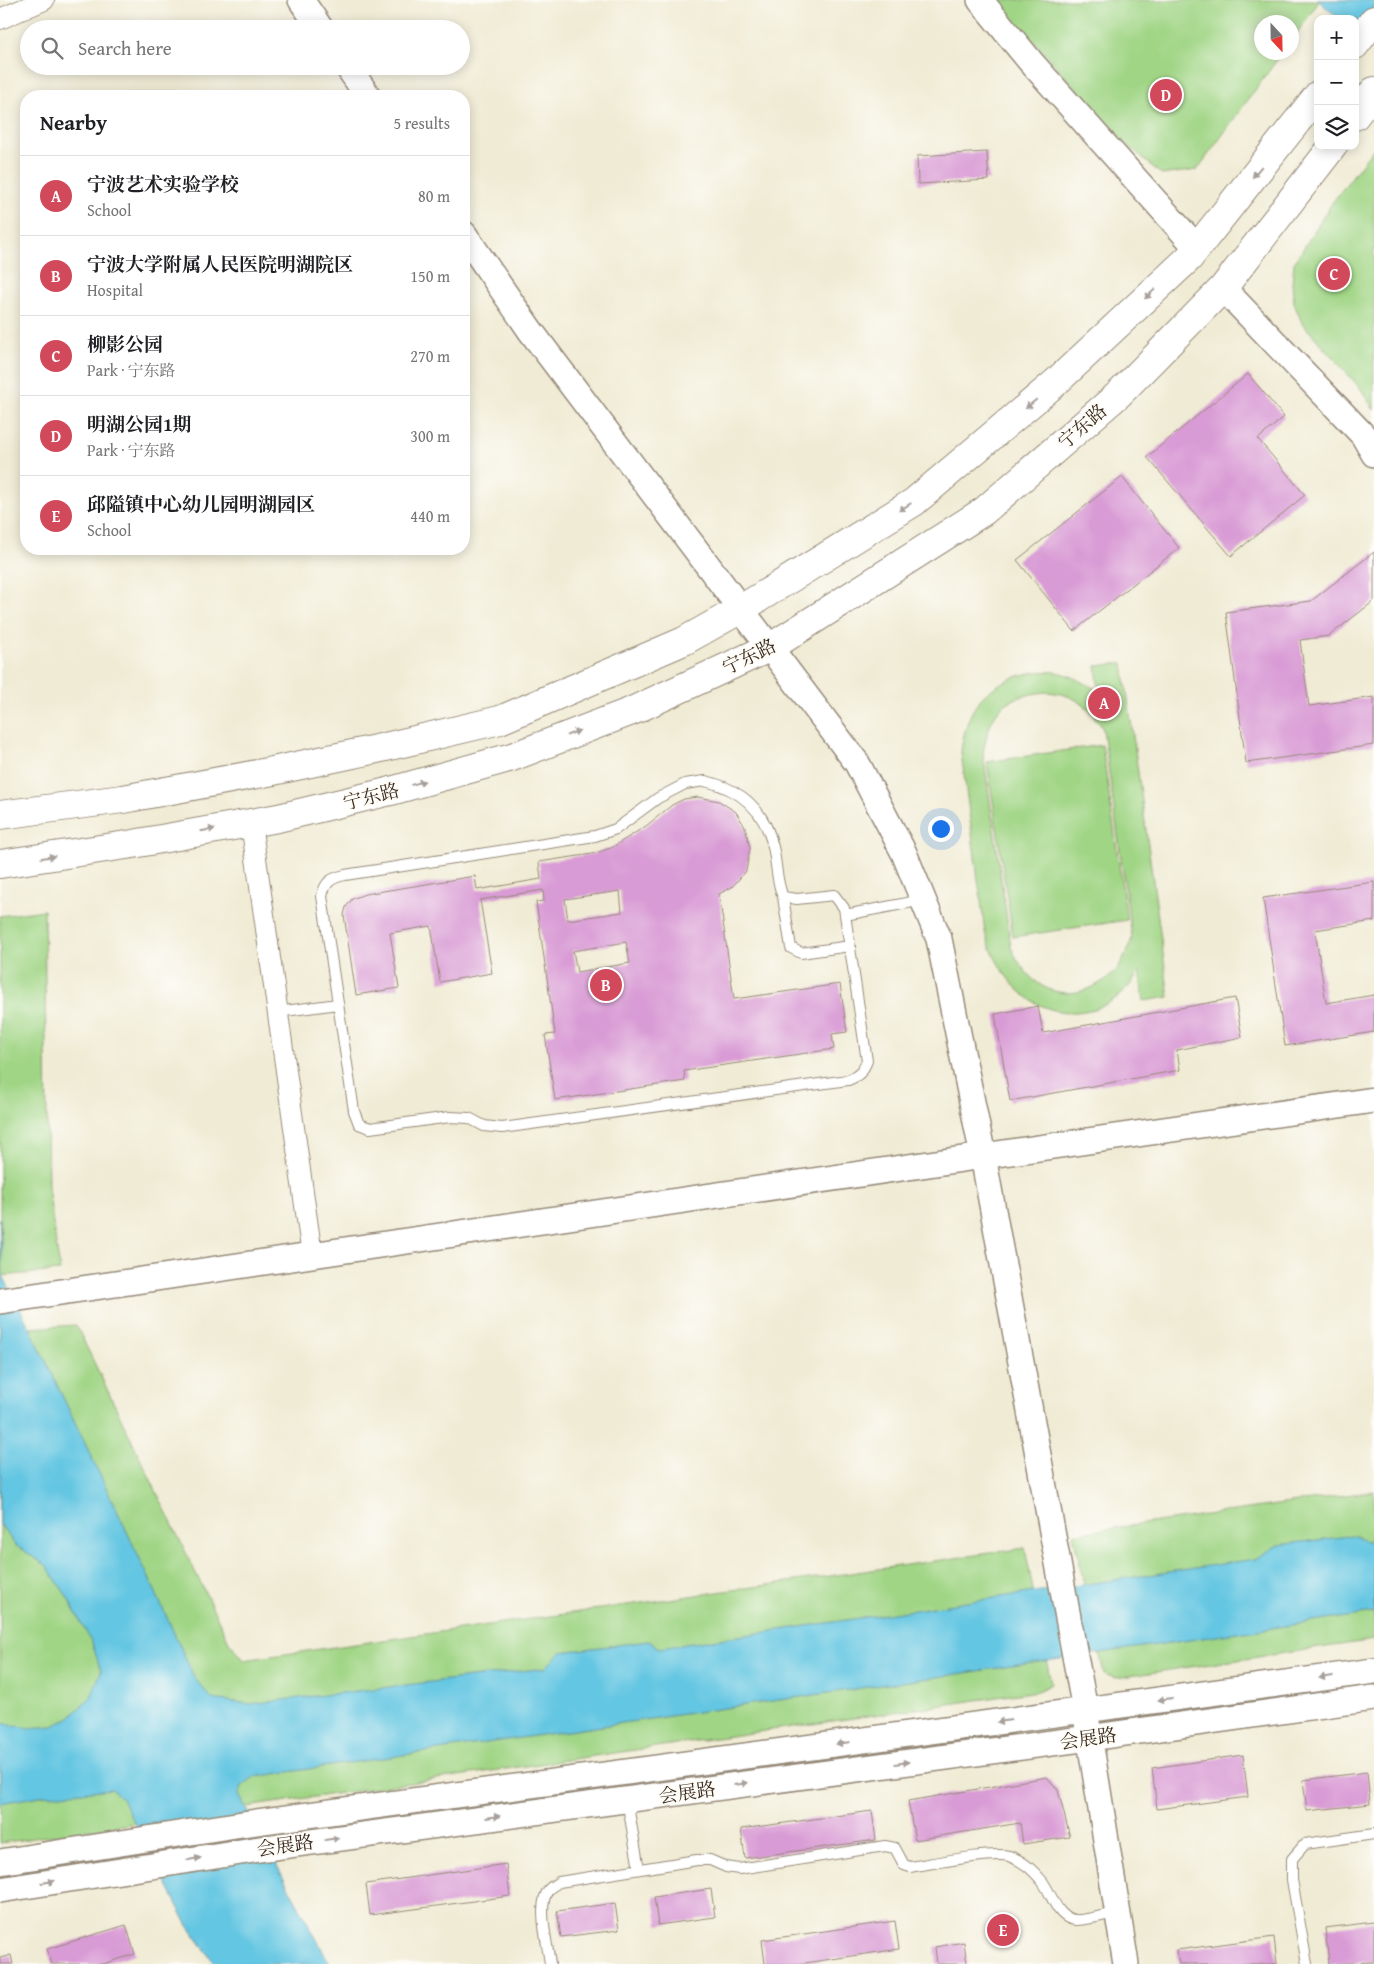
<!DOCTYPE html>
<meta charset="utf-8">
<style>
body{margin:0;font-family:"Gentium Book Plus","Noto Serif SC",serif;background:#f2f2f2;color:#202124}
.controls{position:absolute;right:15px;top:15px;display:grid;overflow:hidden;border-radius:10px;box-shadow:0 2px 12px #0003}
.controls button{width:45px;height:45px;display:grid;place-items:center;padding:0;border:0;border-bottom:1px solid #e0e0e0;background:#fff;color:#202124;font:25px sans-serif}
.compass{position:absolute;left:1254px;top:15px;width:45px;height:45px;border-radius:50%;background:#fff;box-shadow:0 2px 12px #0003;rotate:158deg}
.you{position:absolute;left:940px;top:828px;width:18px;height:18px;margin:-12px;border:4px solid #fff;border-radius:50%;background:#1a73e8;box-shadow:0 0 0 8px #1a73e833}
.badge{display:grid;place-items:center;width:32px;height:32px;border-radius:50%;background:#d1495b;color:#fff;font-size:16px;font-weight:700}
.pin{position:absolute;translate:-50% -50%;border:2px solid #fff;box-shadow:0 1px 5px #0006}
.list{margin:0;padding:0;list-style:none}
h2{display:flex;justify-content:space-between;align-items:center;height:65px;margin:0;padding:0 20px;font-size:21px}
h2 small{font-size:16px;font-weight:400;color:#757577}
.list li{display:grid;grid-template-columns:32px 1fr auto;gap:15px;align-items:center;box-sizing:border-box;height:80px;padding:0 20px;border-top:1px solid #e0e0e0}
.list b{display:block;font-size:19px;white-space:nowrap}
.list p{margin:0;font-size:16px;white-space:nowrap;color:#757577}
.list em{font-size:16px;font-style:normal;color:#757577}
.icon{flex:none;width:28px;height:28px;fill:none;stroke:currentColor;stroke-width:2;stroke-linecap:round;stroke-linejoin:round}
.map{position:relative;flex:none;width:1374px;height:1964px;overflow:hidden}
.search{position:absolute;background:#fff;box-shadow:0 2px 12px #0003;left:20px;top:20px;width:450px;height:55px;display:flex;align-items:center;gap:12px;box-sizing:border-box;padding:0 18px;border-radius:28px;color:#757577;font-size:19px}
.panel{position:absolute;background:#fff;box-shadow:0 2px 12px #0003;left:20px;top:90px;width:450px;height:465px;border-radius:20px}
.map>svg:first-child{display:block}
.green{fill:#a0d585;stroke:#6e8052;fill-rule:evenodd}
.water{fill:#64c6e2;stroke:#507880}
.building{fill:#d99bd5;fill-rule:evenodd}
.lines{fill:none;stroke-linecap:round;stroke-linejoin:round}
.service-casing{stroke:#968a79;stroke-width:12}
.minor-casing{stroke:#968a79;stroke-width:22}
.tertiary-casing{stroke:#968a79;stroke-width:28}
.primary-casing{stroke:#968a79;stroke-width:30}
.service{stroke:#fff;stroke-width:10}
.minor{stroke:#fff;stroke-width:20}
.tertiary{stroke:#fff;stroke-width:25}
.primary{stroke:#fff;stroke-width:28}
.oneway{fill:#a79f9a}
.labels{text-anchor:middle;dominant-baseline:central;stroke-width:4;stroke-linejoin:round;paint-order:stroke}
.street-label{font-size:19px;fill:#3b2a1e;stroke:#fdfcf7}
</style>
<div class="map">
<svg width="1374" height="1964" viewBox="0 0 1374 1964">
<rect width="100%" height="100%" fill="#fdfcf7"/>
<filter id="ink" filterUnits="userSpaceOnUse"><feTurbulence type="fractalNoise" baseFrequency=".02" numOctaves="2"/><feDisplacementMap in="SourceGraphic" scale="10" xChannelSelector="R" yChannelSelector="G"/><feConvolveMatrix kernelMatrix="1 2 1 2 8 2 1 2 1" color-interpolation-filters="sRGB"/></filter>
<filter id="wash" filterUnits="userSpaceOnUse"><feTurbulence type="fractalNoise" baseFrequency=".0096" numOctaves="4" result="noise"/><feDisplacementMap in="SourceGraphic" scale="20" xChannelSelector="R" yChannelSelector="G"/><feGaussianBlur stdDeviation="1.12" result="paint"/><feColorMatrix in="noise" values="0 0 0 0 0 0 0 0 0 0 0 0 0 0 0 0 0 1.4 0 .05"/><feComposite in="paint" operator="in"/></filter>
<g filter="url(#wash)">
<rect width="100%" height="100%" fill="#f0ebd4"/>
<path class="green" d="M 997,0 L 1320,0 L 1292,40 L 1292,22 L 1262,22 L 1262,52 L 1282,53 L 1197,170 L 1162,175 L 1120,138 Z
M 1374,148 L 1374,410 L 1361,389 L 1302,323 L 1294,303 L 1292,284 L 1294,263 L 1332,203 Z
M 1123,663 L 1169,997 L 1144,1001 L 1139,971 C 1130,989 1114,1003 1094,1009 C 1038,1024 1000,982 985,932 L 961,752 C 963,734 968,715 979,701 C 998,678 1037,666 1065,674 C 1077,678 1088,685 1099,691 L 1096,666 ZM 1046,692 C 1075,694 1088,705 1103,729 L 1132,938 C 1128,950 1123,962 1115,972 C 1109,978 1100,983 1093,987 C 1055,1004 1026,982 1011,947 L 983,753 C 991,710 1001,697 1046,692 Z
M 1102,745 L 1127,920 L 1013,937 L 987,762 Z
M 44,910 L 48,1188 L 60,1271 L 0,1276 L 0,916 Z
M 76,1325 L 229,1642 L 244,1660 L 1025,1548 L 1051,1684 L 1038,1691 L 0,1843 L 0,1330 Z
M 1374,1491 L 1374,1640 L 1115,1678 L 1104,1674 L 1073,1534 Z"/>
<path class="water" d="M 1318,0 L 1374,0 L 1374,44 L 1355,32 L 1355,19 L 1339,19 Z
M 0,1219 L 3,1276 L 30,1328 L 150,1580 L 195,1679 L 212,1699 L 250,1704 L 545,1668 L 561,1652 L 649,1641 L 659,1648 L 1255,1559 L 1278,1545 L 1356,1535 L 1365,1542 L 1374,1540 L 1374,1613 L 254,1777 L 242,1786 L 239,1795 L 330,1964 L 215,1964 L 187,1924 L 122,1799 L 112,1789 L 40,1796 L 0,1803 L 0,1723 L 29,1728 L 53,1726 L 70,1717 L 91,1697 L 101,1671 L 92,1643 L 66,1595 L 46,1565 L 15,1545 L 0,1524 Z"/>
<g id="blocks">
<path class="building" d="M 987,152 L 989,180 L 918,184 L 917,156 Z
M 1248,374 L 1284,417 L 1258,439 L 1305,495 L 1231,556 L 1147,457 Z
M 1122,477 L 1179,548 L 1074,631 L 1017,560 Z
M 1374,552 L 1374,601 L 1329,636 L 1300,640 L 1309,706 L 1374,697 L 1374,745 L 1246,763 L 1226,612 L 1311,601 Z
M 698,797 L 719,801 L 736,812 L 745,827 L 750,848 L 746,871 L 732,887 L 719,894 L 734,999 L 840,984 L 847,1032 L 832,1034 L 834,1049 L 684,1071 L 685,1081 L 555,1100 L 545,1035 L 555,1034 L 536,902 L 544,901 L 543,890 L 480,900 L 492,973 L 440,982 L 431,926 L 390,933 L 399,988 L 356,995 L 344,915 L 346,907 L 352,899 L 365,894 L 475,876 L 477,890 L 541,879 L 539,862 L 592,854 L 611,848 L 646,826 L 672,805 L 684,799 ZM 620,891 L 622,912 L 568,920 L 565,899 ZM 626,942 L 630,963 L 577,972 L 573,951 Z
M 1374,882 L 1374,921 L 1315,930 L 1326,1003 L 1374,995 L 1374,1032 L 1285,1046 L 1263,898 Z
M 1235,998 L 1242,1037 L 1177,1050 L 1180,1070 L 1010,1101 L 995,1014 L 1038,1006 L 1043,1033 Z
M 1243,1755 L 1248,1797 L 1157,1809 L 1152,1768 Z
M 1367,1772 L 1370,1804 L 1307,1811 L 1303,1780 Z
M 1047,1777 L 1058,1790 L 1070,1837 L 1023,1844 L 1020,1823 L 915,1840 L 908,1801 Z
M 872,1811 L 876,1840 L 745,1858 L 741,1829 Z
M 506,1864 L 510,1896 L 370,1915 L 366,1884 Z
M 711,1889 L 715,1917 L 658,1925 L 654,1897 Z
M 615,1903 L 619,1930 L 561,1937 L 557,1911 Z
M 895,1921 L 899,1949 L 798,1964 L 765,1964 L 762,1940 Z
M 1374,1922 L 1374,1962 L 1329,1964 L 1325,1928 Z
M 126,1925 L 135,1954 L 103,1964 L 52,1964 L 47,1949 Z
M 1274,1937 L 1277,1964 L 1179,1964 L 1177,1950 Z
M 964,1942 L 967,1964 L 937,1964 L 935,1947 Z
M 11,1955 L 13,1964 L 0,1964 L 0,1958 Z"/>
</g>
</g>
<g filter="url(#ink)">
<use href="#blocks" fill-opacity="0" stroke="#968a79" stroke-width="1"/>
<g class="lines">
<g class="service-casing">
<path id="service" d="M 705,781 C 741,789 765,810 773,847 C 777,864 776,881 783,897 L 797,899 L 834,895 L 844,908 L 867,1061 C 863,1071 859,1076 848,1080 L 502,1128 L 484,1126 L 469,1118 L 450,1117 L 370,1128 L 359,1124 L 354,1111 L 322,896 C 325,882 331,878 345,875 L 595,836 L 616,829 L 658,798 L 685,784 Z
M 783,897 L 791,948 L 801,953 L 850,946
M 845,915 L 923,900
M 277,1012 L 338,1004
M 627,1800 L 639,1869
M 550,1964 C 548,1945 536,1904 549,1889 C 552,1886 556,1884 559,1882 L 697,1860 L 710,1860 L 726,1867 L 739,1869 L 885,1846 L 895,1848 L 904,1865 L 910,1867 C 930,1864 993,1851 1009,1856 C 1023,1861 1032,1869 1042,1881 C 1052,1893 1056,1918 1075,1920 C 1084,1921 1107,1914 1117,1913
M 1307,1964 L 1292,1880 L 1292,1859 L 1305,1844 L 1374,1834"/>
</g>
<g class="minor-casing">
<path id="minor" d="M 0,19 L 44,0
M 251,823 L 312,1255"/>
</g>
<g class="tertiary-casing">
<path id="tertiary" d="M 301,0 L 321,29
M 980,0 L 1031,62 L 1197,248
M 347,66 L 368,96
M 464,234 L 530,330 L 857,763 L 904,853 L 939,939 L 983,1156 L 1085,1710 L 1126,1964
M 1223,288 L 1363,435 L 1374,454
M 0,1301 L 983,1156 L 1374,1100
M 0,1862 L 242,1824 L 1374,1671
M 0,1890 L 266,1848 L 1089,1738 L 1374,1698"/>
</g>
<g class="primary-casing">
<path id="primary" d="M 1355,45 L 1374,20
M 1355,116 L 1374,91
M 0,815 L 123,799 L 268,772 L 381,748 L 500,720 L 684,641 L 741,609 L 914,502 L 1055,383 L 1189,258 L 1318,95
M 0,864 L 133,844 L 278,818 L 391,791 L 512,757 L 632,711 L 771,647 L 984,511 L 1119,394 L 1223,288 L 1333,146"/>
</g>
<use href="#service" class="service"/>
<use href="#minor" class="minor"/>
<use href="#tertiary" class="tertiary"/>
<use href="#primary" class="primary"/>
</g>
<defs><path id="oneway-solid" d="M-6-.8H1V-3.2L6.5 0L1 3.2V.8H-6Z" transform="scale(1.25)"/></defs>
<g class="oneway">
<use href="#oneway-solid" transform="translate(1257 172) rotate(129)"/>
<use href="#oneway-solid" transform="translate(1150 294) rotate(137)"/>
<use href="#oneway-solid" transform="translate(1031 404) rotate(140)"/>
<use href="#oneway-solid" transform="translate(905 507) rotate(148)"/>
<use href="#oneway-solid" transform="translate(573 733) rotate(-21)"/>
<use href="#oneway-solid" transform="translate(418 783) rotate(-16)"/>
<use href="#oneway-solid" transform="translate(208 830) rotate(-10)"/>
<use href="#oneway-solid" transform="translate(48 857) rotate(-9)"/>
<use href="#oneway-solid" transform="translate(1326 1677) rotate(172)"/>
<use href="#oneway-solid" transform="translate(1165 1699) rotate(172)"/>
<use href="#oneway-solid" transform="translate(1004 1721) rotate(172)"/>
<use href="#oneway-solid" transform="translate(843 1743) rotate(172)"/>
<use href="#oneway-solid" transform="translate(902 1763) rotate(-8)"/>
<use href="#oneway-solid" transform="translate(741 1784) rotate(-8)"/>
<use href="#oneway-solid" transform="translate(493 1817) rotate(-8)"/>
<use href="#oneway-solid" transform="translate(332 1839) rotate(-8)"/>
<use href="#oneway-solid" transform="translate(194 1859) rotate(-9)"/>
<use href="#oneway-solid" transform="translate(48 1882) rotate(-10)"/>
</g>
</g>
<g class="labels">
<g class="street-label">
<text transform="translate(1082 426) rotate(-41)">宁东路</text>
<text transform="translate(749 656) rotate(-26)">宁东路</text>
<text transform="translate(371 796) rotate(-14)">宁东路</text>
<text transform="translate(1088 1738) rotate(-8)">会展路</text>
<text transform="translate(687 1792) rotate(-8)">会展路</text>
<text transform="translate(285 1845) rotate(-8)">会展路</text>
</g>
</g>
</svg>
<div class="controls">
<button>+</button>
<button>−</button>
<button><svg class="icon" aria-label="layers" viewBox="0 0 24 24"><path d="M12 4l9 5-9 5-9-5zM3 14l9 5 9-5"/></svg></button>
</div>
<svg class="compass" viewBox="-18 -18 36 36"><path d="M0-13l5 13h-10z" fill="#e53935"/><path d="M0 13l5-13h-10z" fill="#757577"/></svg>
<div class="you"></div>
<div class="pin badge" style="left:1104px;top:703px">A</div>
<div class="pin badge" style="left:606px;top:985px">B</div>
<div class="pin badge" style="left:1334px;top:274px">C</div>
<div class="pin badge" style="left:1166px;top:95px">D</div>
<div class="pin badge" style="left:1003px;top:1930px">E</div>
<div class="search"><svg class="icon" aria-label="search" viewBox="0 0 24 24"><circle cx="10" cy="10" r="6"/><path d="M15 15l6 6"/></svg>Search here</div>
<section class="panel">
<h2>Nearby<small>5 results</small></h2>
<ul class="list">
<li><span class="badge">A</span><div><b>宁波艺术实验学校</b><p>School</p></div><em>80 m</em></li>
<li><span class="badge">B</span><div><b>宁波大学附属人民医院明湖院区</b><p>Hospital</p></div><em>150 m</em></li>
<li><span class="badge">C</span><div><b>柳影公园</b><p>Park · 宁东路</p></div><em>270 m</em></li>
<li><span class="badge">D</span><div><b>明湖公园1期</b><p>Park · 宁东路</p></div><em>300 m</em></li>
<li><span class="badge">E</span><div><b>邱隘镇中心幼儿园明湖园区</b><p>School</p></div><em>440 m</em></li>
</ul>
</section>
</div>
